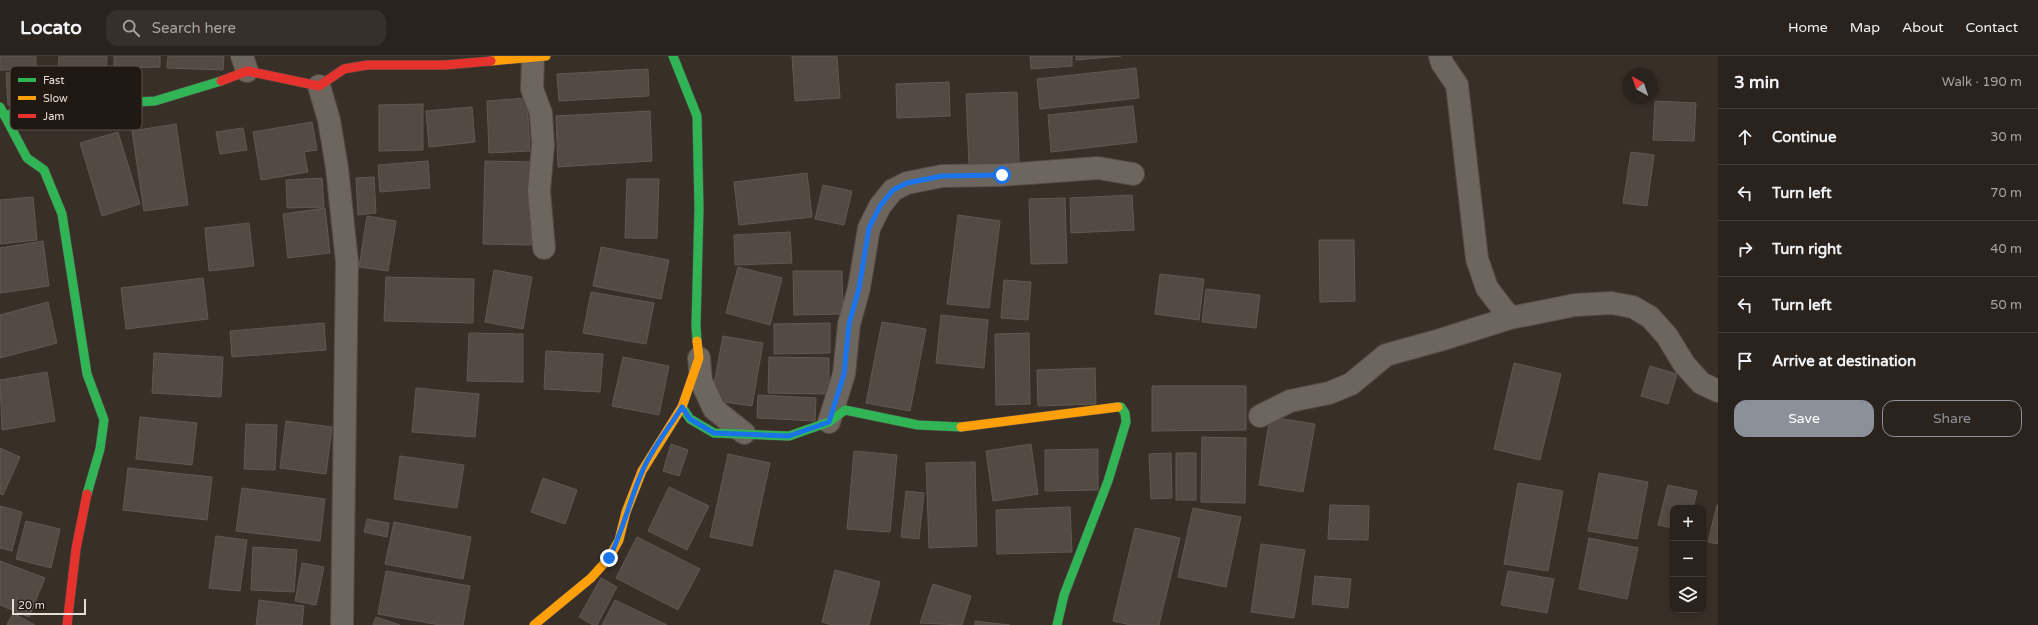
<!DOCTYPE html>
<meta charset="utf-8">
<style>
body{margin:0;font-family:"Varela Round",sans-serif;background:#362f2a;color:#f1f3f6}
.controls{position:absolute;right:12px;bottom:12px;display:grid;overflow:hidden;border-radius:8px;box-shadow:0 2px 6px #0003}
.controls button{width:36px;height:36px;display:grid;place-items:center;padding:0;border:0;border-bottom:1px solid #46403b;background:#2a231d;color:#f1f3f6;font:20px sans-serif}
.compass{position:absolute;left:1622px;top:12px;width:36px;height:36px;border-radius:50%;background:#2a231d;box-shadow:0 2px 6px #0003;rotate:320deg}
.scale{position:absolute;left:12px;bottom:10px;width:74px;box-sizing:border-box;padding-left:4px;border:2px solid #e6ddd4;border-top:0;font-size:11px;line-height:14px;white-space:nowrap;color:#e6ddd4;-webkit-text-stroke:3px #201913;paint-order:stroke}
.stop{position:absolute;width:12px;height:12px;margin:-9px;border:3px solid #1a73e8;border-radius:50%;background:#fff}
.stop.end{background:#1a73e8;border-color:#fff;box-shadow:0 1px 4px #0008}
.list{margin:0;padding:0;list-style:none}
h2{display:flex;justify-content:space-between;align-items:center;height:52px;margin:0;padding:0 16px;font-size:17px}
h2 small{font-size:13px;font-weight:400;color:#a5a4a4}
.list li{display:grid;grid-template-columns:26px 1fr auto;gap:12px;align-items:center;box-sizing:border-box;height:56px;padding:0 16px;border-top:1px solid #46403b}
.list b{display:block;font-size:15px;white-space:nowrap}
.list em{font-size:13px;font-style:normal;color:#a5a4a4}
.actions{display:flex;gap:8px;padding:12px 16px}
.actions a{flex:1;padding:9px 0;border:1px solid #8c9099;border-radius:12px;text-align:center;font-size:14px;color:#8c9099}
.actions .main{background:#8c9099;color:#fff}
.icon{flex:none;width:22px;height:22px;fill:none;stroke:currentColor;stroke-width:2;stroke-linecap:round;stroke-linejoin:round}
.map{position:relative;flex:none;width:1718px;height:569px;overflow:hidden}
header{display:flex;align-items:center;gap:24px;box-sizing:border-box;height:56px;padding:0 20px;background:#2a231d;border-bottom:1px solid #46403b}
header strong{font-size:19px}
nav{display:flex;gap:22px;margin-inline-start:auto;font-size:14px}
.search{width:280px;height:36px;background:#362f2a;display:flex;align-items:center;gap:10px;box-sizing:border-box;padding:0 14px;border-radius:12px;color:#a5a4a4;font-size:15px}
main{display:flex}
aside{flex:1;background:#2a231d}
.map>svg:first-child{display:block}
.building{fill:#524a43;stroke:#605952}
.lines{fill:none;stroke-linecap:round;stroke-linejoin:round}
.street-casing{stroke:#534b44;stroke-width:24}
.fast-casing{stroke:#534b44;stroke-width:10}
.slow-casing{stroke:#534b44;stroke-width:10}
.jam-casing{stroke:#534b44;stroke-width:10}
.street{stroke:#6d665f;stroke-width:22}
.fast{stroke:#30b455;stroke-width:9}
.slow{stroke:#ff9f0a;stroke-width:9}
.jam{stroke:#e5322d;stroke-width:9}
.route{stroke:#1a73e8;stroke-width:5}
.key{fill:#201913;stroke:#5b544d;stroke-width:1}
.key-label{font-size:11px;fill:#e6ddd4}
</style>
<header>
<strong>Locato</strong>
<div class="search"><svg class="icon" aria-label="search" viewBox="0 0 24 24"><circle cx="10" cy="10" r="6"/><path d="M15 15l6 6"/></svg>Search here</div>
<nav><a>Home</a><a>Map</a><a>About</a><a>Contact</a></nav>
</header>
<main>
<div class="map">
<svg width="1718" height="569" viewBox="0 0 1718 569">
<rect width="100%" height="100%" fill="#382f27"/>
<path class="building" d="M 0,0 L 36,0 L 36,13 L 0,14 Z
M 59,0 L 107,0 L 105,37 L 57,35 Z
M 114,0 L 160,0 L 160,11 L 114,12 Z
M 168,0 L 224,0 L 223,14 L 167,12 Z
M 792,0 L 837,0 L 840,42 L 795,45 Z
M 1030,0 L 1072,0 L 1072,10 L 1031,13 Z
M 1076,0 L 1121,0 L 1076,4 Z
M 1136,12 L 1139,42 L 1040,53 L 1037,23 Z
M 648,13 L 649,40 L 559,45 L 557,18 Z
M 37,15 L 40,47 L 8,49 L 6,17 Z
M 949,26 L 950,60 L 897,62 L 896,28 Z
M 1017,36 L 1019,107 L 969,109 L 966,38 Z
M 527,42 L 530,95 L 489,97 L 487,45 Z
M 1655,45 L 1696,47 L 1694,85 L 1653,84 Z
M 423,48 L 423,94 L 379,95 L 379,49 Z
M 1133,50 L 1137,86 L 1051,96 L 1048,59 Z
M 472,51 L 475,86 L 429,91 L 426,55 Z
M 650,55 L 652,105 L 558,111 L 556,60 Z
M 312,66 L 317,94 L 304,96 L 308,116 L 261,124 L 253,76 Z
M 176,68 L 188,149 L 144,155 L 132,75 Z
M 243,72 L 247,94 L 220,98 L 216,76 Z
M 118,76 L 140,148 L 102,160 L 80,87 Z
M 1631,96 L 1654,99 L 1647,150 L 1623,147 Z
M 428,105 L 430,132 L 380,136 L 378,109 Z
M 485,105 L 534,106 L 531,189 L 483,188 Z
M 807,117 L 812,161 L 739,169 L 734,126 Z
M 374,121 L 376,157 L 358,159 L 356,122 Z
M 322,122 L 324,151 L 287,152 L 286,124 Z
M 627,123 L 659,123 L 657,182 L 625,182 Z
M 823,129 L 852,135 L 844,169 L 815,163 Z
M 1132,139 L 1134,174 L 1071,177 L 1070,142 Z
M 33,141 L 37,184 L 0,188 L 0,144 Z
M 1065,142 L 1067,207 L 1031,208 L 1029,143 Z
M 325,152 L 330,197 L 288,202 L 283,158 Z
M 958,159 L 1000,165 L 989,252 L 947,248 Z
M 367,160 L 396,165 L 388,215 L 359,211 Z
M 249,167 L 254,210 L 209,215 L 205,172 Z
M 790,176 L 792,207 L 735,209 L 734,179 Z
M 1319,184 L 1354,184 L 1355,245 L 1320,246 Z
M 43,185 L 49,230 L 0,237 L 0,192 Z
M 601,191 L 669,204 L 661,243 L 593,230 Z
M 738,211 L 782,222 L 770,269 L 726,257 Z
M 494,214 L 532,221 L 523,273 L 485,266 Z
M 793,215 L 842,215 L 843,258 L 794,259 Z
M 1160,218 L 1204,223 L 1199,264 L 1155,258 Z
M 386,221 L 474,223 L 473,267 L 384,265 Z
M 203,222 L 208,263 L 126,273 L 121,232 Z
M 1004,224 L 1031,226 L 1028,264 L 1001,262 Z
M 1206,233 L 1260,239 L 1256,272 L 1202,266 Z
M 591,236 L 654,247 L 646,288 L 583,277 Z
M 48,246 L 57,287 L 0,302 L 0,259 Z
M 941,259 L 988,264 L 984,312 L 936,307 Z
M 882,266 L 926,273 L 910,355 L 866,347 Z
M 324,267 L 326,294 L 232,301 L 230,275 Z
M 830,267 L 830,297 L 774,298 L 774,268 Z
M 469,277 L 523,278 L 523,326 L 467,325 Z
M 1029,277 L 1030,348 L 996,349 L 995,278 Z
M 723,280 L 763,287 L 752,350 L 711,344 Z
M 546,295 L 603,298 L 600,336 L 544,333 Z
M 154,297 L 223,301 L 221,341 L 152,337 Z
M 623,301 L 669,310 L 659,359 L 612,350 Z
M 769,301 L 829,302 L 829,338 L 768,337 Z
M 1514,307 L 1561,318 L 1540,404 L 1494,393 Z
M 1650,310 L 1677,318 L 1668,348 L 1641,340 Z
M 1095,312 L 1096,348 L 1038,350 L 1037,314 Z
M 47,316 L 55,365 L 2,374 L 0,324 Z
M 1152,330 L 1246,330 L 1246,374 L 1152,375 Z
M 416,332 L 479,338 L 475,381 L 412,376 Z
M 758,339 L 816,342 L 815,365 L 757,362 Z
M 140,361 L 197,367 L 192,409 L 136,403 Z
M 1270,361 L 1315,368 L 1303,436 L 1259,429 Z
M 286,365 L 332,371 L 326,418 L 280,412 Z
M 246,368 L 277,369 L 275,414 L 244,413 Z
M 1202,381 L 1246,382 L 1245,447 L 1201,446 Z
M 671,388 L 688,394 L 679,420 L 663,415 Z
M 1031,388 L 1038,438 L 993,445 L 986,395 Z
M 0,392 L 20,401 L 3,439 L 0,438 Z
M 1098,393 L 1098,434 L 1045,435 L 1045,394 Z
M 854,395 L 897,399 L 890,476 L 847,473 Z
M 1171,397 L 1172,442 L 1151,443 L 1149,398 Z
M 1176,397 L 1196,397 L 1196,444 L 1176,444 Z
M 728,398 L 770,407 L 752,490 L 710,481 Z
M 400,400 L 464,409 L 457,452 L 394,443 Z
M 975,406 L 977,490 L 929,492 L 926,407 Z
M 128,412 L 212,421 L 207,464 L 123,454 Z
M 1599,417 L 1648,426 L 1637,483 L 1588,475 Z
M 543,422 L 577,434 L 565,468 L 531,456 Z
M 1518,427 L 1563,435 L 1548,515 L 1504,508 Z
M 1668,429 L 1697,435 L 1693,452 L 1673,452 L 1673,472 L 1658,469 Z
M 669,431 L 709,450 L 687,494 L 648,475 Z
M 242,432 L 325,443 L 320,485 L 236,475 Z
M 906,435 L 924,437 L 919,483 L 901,481 Z
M 1330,449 L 1369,450 L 1368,484 L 1328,483 Z
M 1717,449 L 1718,449 L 1718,488 L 1708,486 Z
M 0,450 L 22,456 L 12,495 L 0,492 Z
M 1070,451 L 1072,496 L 997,498 L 996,454 Z
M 1193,452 L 1241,461 L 1226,531 L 1178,521 Z
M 367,463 L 389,467 L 387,481 L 364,476 Z
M 26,465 L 60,473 L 51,512 L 16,503 Z
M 394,466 L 471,481 L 463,523 L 385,508 Z
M 1135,472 L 1180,482 L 1159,569 L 1131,569 L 1113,565 Z
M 216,480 L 247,484 L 240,535 L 209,532 Z
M 637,481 L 700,513 L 678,554 L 616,522 Z
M 1589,482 L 1638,492 L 1627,543 L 1579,533 Z
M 1261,488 L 1305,494 L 1294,562 L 1251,556 Z
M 253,491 L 297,494 L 294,536 L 251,534 Z
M 0,505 L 45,522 L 29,561 L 0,549 Z
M 302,507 L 324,511 L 316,549 L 295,545 Z
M 835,514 L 880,526 L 869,569 L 832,569 L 822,566 Z
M 386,515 L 470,530 L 463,569 L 440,569 L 378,558 Z
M 1508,515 L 1554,523 L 1547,557 L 1501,549 Z
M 1315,520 L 1351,523 L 1348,552 L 1312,548 Z
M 601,522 L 617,531 L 597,569 L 593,569 L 579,561 Z
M 933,528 L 971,540 L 962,569 L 920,567 Z
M 259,544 L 304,550 L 302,569 L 256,569 Z
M 615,544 L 667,569 L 602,569 Z
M 13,557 L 35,569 L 7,569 Z
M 376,561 L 400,569 L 373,569 Z
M 975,565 L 1010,569 L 975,569 Z"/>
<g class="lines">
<g class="street-casing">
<path id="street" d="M 242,0 L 247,15
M 1440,0 L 1442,7 L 1457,29 L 1477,203 L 1487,232 L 1510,262
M 533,2 L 532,33 L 541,57 L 543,89 L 539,135 L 544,192
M 319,30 L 329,64 L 337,112 L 347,206 L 342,569
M 699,302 L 701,325 L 714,353 L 744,377
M 1260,360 L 1290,345 L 1329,337 L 1351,328 L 1386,299 L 1440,284 L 1510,262 L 1575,249 L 1611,247 L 1633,251 L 1650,261 L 1667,280 L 1684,308 L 1701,327 L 1718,335
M 829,366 L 844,318 L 849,268 L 859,232 L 869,172 L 880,150 L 893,134 L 907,127 L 942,120 L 1002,119 L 1098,112 L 1133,118"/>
</g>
<g class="fast-casing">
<path id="fast" d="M 673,0 L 697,60 L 699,152 L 696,270 L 697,285
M 0,51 L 27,102 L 44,114 L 62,158 L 87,318 L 104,364 L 100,393 L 87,438
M 0,57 L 5,59 L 118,47 L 155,45 L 221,25
M 682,351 L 690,363 L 714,377 L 789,380 L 829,366 L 845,354 L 918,369 L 961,371
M 1057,569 L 1064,539 L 1108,425 L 1126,366 L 1125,357 L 1121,351 L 1118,351"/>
</g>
<g class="slow-casing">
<path id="slow" d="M 491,5 L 546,0
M 961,371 L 1118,351
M 534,569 L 591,522 L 609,502 L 619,484 L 626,456 L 642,415 L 682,351 L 699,302 L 697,285"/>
</g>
<g class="jam-casing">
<path id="jam" d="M 221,25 L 247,15 L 319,30 L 344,13 L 367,9 L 445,9 L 491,5
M 67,569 L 76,493 L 87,438"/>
</g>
<use href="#street" class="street"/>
<use href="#fast" class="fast"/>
<use href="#slow" class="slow"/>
<use href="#jam" class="jam"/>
</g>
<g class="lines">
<path class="route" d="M 609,502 C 623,476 629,445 642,416 C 651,394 669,372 682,351 L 690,363 L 714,377 L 789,380 L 829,366 L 844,318 L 849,268 L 859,232 L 869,172 L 880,150 L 893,134 L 907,127 L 942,120 L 1002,119"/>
</g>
<rect x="10" y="10" width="132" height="64" rx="6" class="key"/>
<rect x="18" y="22" width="18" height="4" fill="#30b455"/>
<rect x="18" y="40" width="18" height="4" fill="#ff9f0a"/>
<rect x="18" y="58" width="18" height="4" fill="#e5322d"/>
<g class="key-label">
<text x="43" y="28">Fast</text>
<text x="43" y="46">Slow</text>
<text x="43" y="64">Jam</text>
</g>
</svg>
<div class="controls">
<button>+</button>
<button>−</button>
<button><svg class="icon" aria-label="layers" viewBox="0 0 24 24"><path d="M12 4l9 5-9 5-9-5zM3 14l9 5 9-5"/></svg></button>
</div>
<svg class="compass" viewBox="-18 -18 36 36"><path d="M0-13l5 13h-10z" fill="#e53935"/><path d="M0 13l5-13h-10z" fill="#a5a4a4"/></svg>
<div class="scale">20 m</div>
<div class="stop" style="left:1002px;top:119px"></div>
<div class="stop end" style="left:609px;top:502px"></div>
</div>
<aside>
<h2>3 min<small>Walk · 190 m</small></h2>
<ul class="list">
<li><svg class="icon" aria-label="ahead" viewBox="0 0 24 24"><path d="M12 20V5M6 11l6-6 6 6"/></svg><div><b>Continue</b></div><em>30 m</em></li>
<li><svg class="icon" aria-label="left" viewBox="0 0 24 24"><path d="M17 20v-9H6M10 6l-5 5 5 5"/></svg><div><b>Turn left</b></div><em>70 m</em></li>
<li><svg class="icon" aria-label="right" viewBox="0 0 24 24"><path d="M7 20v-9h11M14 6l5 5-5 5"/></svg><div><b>Turn right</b></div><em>40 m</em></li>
<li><svg class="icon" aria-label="left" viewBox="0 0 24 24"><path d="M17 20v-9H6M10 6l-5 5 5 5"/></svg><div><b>Turn left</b></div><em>50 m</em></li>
<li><svg class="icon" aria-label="arrive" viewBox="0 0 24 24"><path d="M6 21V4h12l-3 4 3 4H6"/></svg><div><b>Arrive at destination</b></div></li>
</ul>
<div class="actions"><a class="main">Save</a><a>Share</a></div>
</aside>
</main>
